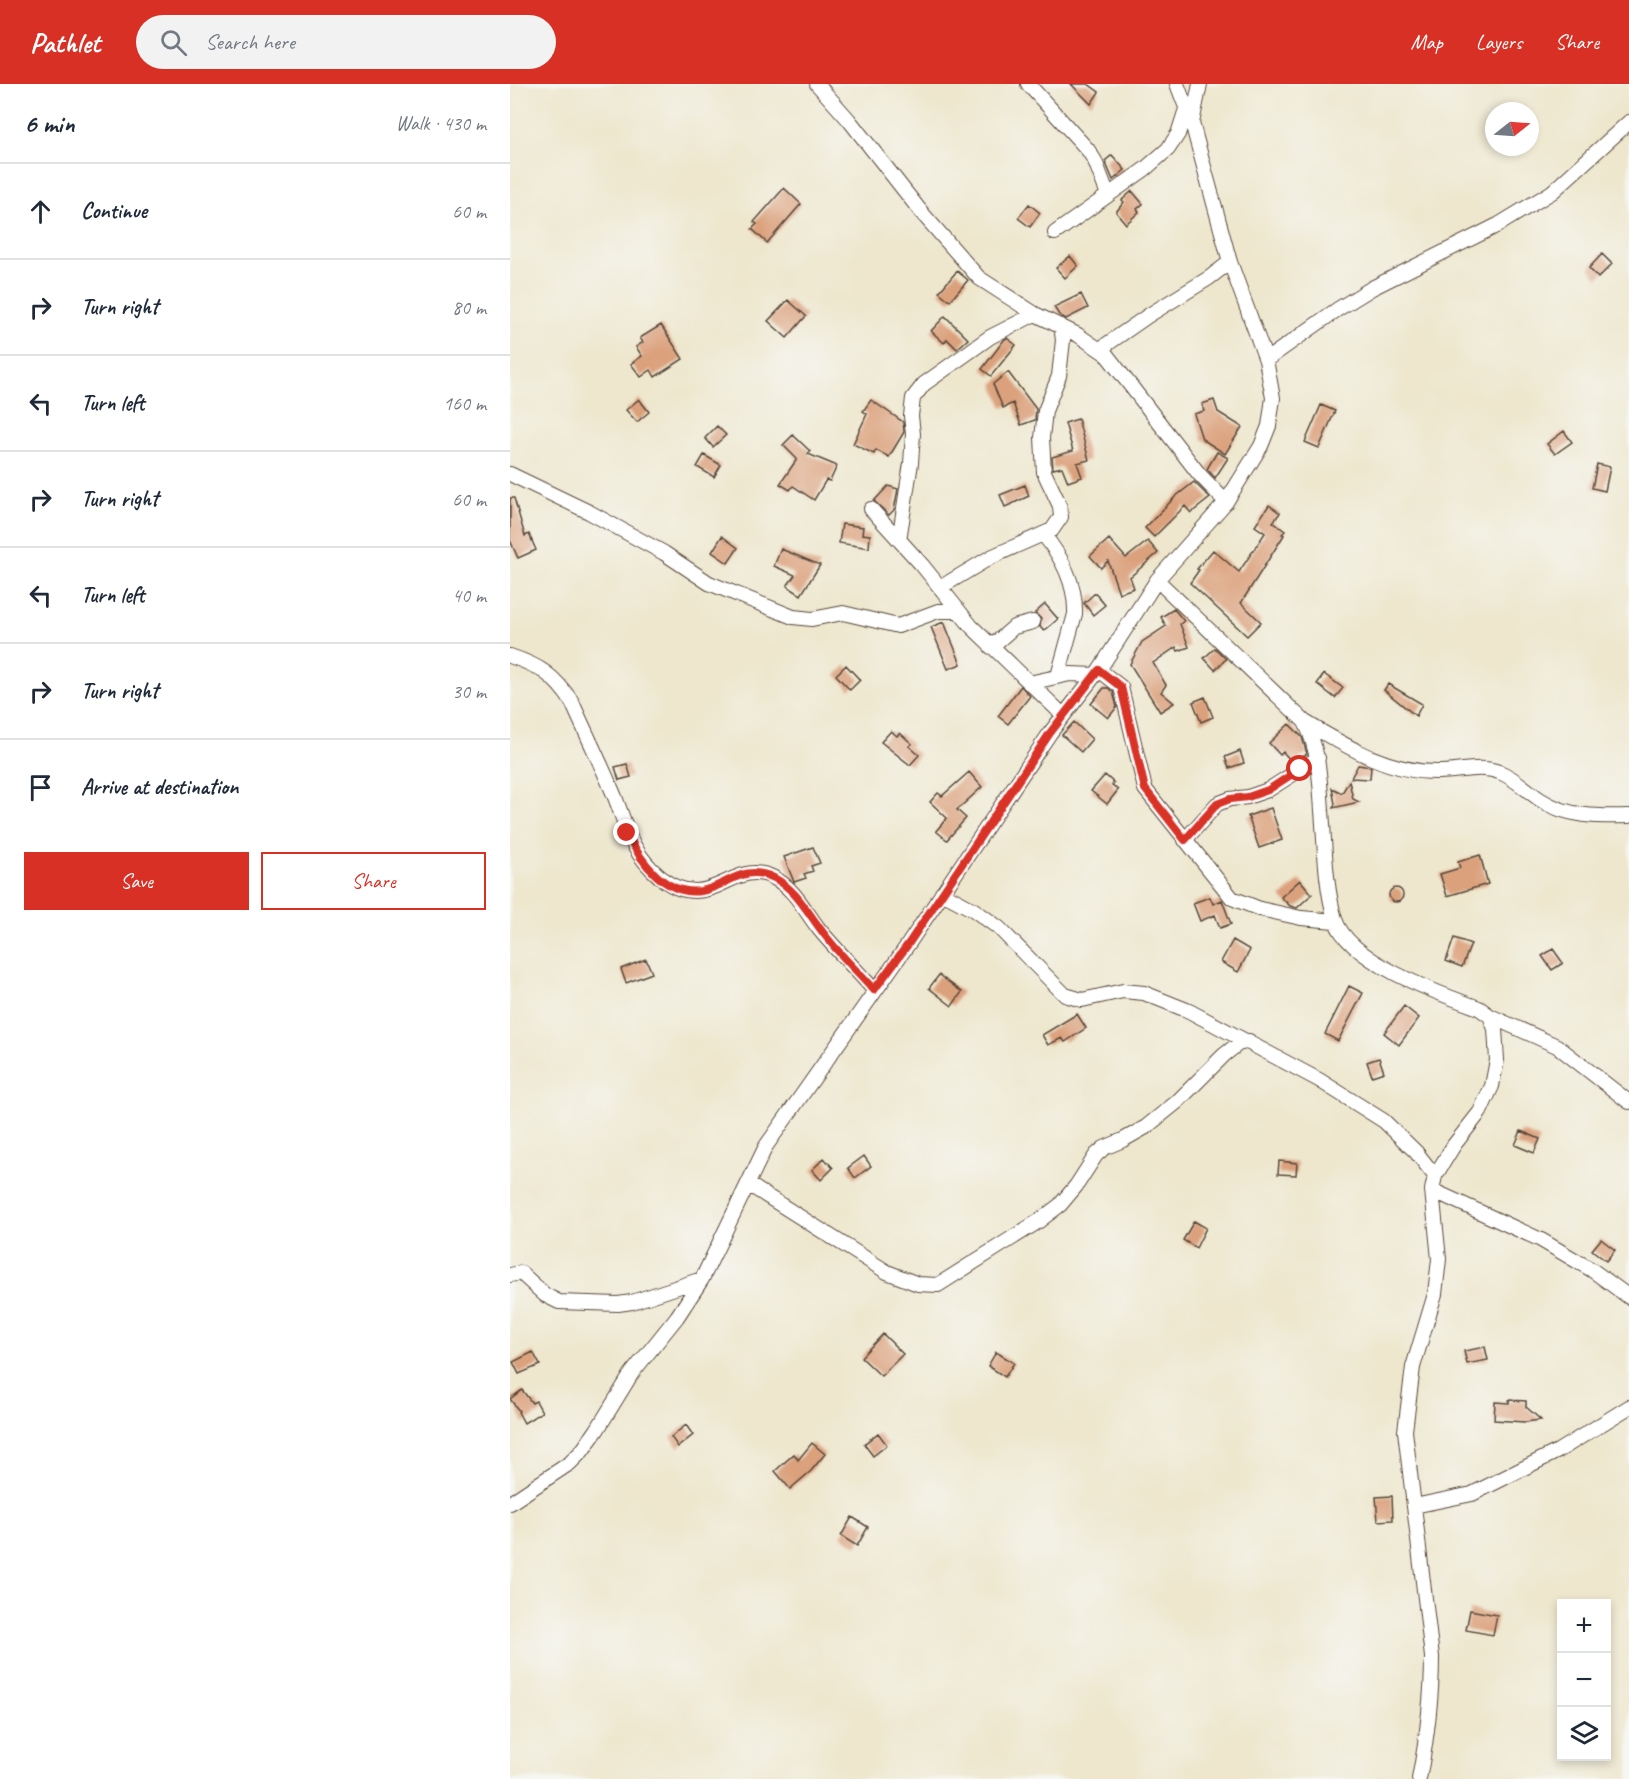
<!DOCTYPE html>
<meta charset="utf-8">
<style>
body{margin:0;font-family:Caveat,sans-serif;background:#f2f2f3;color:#1f2937}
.controls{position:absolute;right:18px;bottom:18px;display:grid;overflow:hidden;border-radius:0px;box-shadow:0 3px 9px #0003}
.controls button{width:54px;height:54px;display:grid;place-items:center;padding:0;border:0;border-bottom:2px solid #e0e1e3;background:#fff;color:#1f2937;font:30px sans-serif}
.compass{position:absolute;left:975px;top:18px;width:54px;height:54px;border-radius:50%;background:#fff;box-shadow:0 3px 9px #0003;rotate:73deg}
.stop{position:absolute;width:18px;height:18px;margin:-14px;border:4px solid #d93025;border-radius:50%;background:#fff}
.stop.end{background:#d93025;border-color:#fff;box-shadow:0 2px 6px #0008}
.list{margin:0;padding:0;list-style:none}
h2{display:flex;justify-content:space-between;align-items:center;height:78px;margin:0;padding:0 24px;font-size:26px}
h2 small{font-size:20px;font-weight:400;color:#747a83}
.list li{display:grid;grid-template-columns:39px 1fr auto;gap:18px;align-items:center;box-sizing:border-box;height:96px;padding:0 24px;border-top:2px solid #e0e1e3}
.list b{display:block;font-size:22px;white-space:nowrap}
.list em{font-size:20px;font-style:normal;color:#747a83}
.actions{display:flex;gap:12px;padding:18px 24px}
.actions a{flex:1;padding:14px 0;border:2px solid #d93025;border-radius:0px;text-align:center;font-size:21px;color:#d93025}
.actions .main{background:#d93025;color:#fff}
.icon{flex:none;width:33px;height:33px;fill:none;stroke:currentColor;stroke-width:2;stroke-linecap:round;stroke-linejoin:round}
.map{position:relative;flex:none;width:1119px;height:1695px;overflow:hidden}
header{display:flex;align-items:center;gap:36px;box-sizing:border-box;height:84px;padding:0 30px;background:#d93025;color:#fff}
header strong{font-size:28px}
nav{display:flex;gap:33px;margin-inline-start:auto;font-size:21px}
.search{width:420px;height:54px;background:#f2f2f3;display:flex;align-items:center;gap:15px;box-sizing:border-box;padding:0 21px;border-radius:33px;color:#747a83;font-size:22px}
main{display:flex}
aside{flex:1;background:#fff}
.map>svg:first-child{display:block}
.building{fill:#dba07c}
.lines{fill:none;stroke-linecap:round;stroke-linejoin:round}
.street-casing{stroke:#564638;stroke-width:16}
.street{stroke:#fff;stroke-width:14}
.route{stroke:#d93025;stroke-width:8}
</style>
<header>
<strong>Pathlet</strong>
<div class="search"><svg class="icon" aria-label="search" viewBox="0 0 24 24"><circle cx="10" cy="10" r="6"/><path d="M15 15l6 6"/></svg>Search here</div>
<nav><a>Map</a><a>Layers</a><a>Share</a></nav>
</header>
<main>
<aside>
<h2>6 min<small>Walk · 430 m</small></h2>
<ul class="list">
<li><svg class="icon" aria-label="ahead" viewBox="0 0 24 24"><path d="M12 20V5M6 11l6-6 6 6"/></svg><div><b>Continue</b></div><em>60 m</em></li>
<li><svg class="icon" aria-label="right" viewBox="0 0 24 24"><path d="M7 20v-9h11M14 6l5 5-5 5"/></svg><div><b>Turn right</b></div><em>80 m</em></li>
<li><svg class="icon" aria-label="left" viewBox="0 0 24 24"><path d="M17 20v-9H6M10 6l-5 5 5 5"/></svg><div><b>Turn left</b></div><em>160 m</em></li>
<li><svg class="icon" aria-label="right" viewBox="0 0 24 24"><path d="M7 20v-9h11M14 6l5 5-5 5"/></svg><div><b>Turn right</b></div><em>60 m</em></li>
<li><svg class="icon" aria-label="left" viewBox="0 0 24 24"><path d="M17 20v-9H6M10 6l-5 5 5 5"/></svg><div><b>Turn left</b></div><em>40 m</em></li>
<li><svg class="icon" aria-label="right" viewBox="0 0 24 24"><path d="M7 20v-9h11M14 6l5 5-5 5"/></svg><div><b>Turn right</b></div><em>30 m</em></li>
<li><svg class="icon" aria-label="arrive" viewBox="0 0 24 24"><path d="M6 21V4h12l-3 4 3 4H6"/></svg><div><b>Arrive at destination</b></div></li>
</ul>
<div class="actions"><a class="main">Save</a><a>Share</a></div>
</aside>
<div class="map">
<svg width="1119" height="1695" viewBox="0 0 1119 1695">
<rect width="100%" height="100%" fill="#f6f6f2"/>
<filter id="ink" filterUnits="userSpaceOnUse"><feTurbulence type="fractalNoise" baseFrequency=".0167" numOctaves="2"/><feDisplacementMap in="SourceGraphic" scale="12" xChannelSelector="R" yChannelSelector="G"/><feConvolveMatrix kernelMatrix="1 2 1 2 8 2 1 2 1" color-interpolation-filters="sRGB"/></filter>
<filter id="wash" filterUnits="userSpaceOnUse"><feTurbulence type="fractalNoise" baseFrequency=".008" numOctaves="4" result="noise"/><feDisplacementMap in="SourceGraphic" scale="24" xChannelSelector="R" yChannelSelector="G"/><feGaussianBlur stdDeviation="1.35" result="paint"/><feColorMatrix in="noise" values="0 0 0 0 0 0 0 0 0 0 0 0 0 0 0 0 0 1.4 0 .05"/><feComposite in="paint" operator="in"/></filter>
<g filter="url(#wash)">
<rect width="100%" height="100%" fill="#eee7ce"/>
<g id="blocks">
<path class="building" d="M 561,0 L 578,0 L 589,8 L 581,20 Z
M 602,71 L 615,86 L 603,96 L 595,77 Z
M 274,104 L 291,120 L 257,159 L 242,145 L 247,140 L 244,138 Z
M 622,107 L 633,120 L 627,125 L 629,128 L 616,140 L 606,128 L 614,118 L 612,116 Z
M 519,120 L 530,129 L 520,143 L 508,134 Z
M 1092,170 L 1102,180 L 1088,194 L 1079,184 Z
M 560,172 L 568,182 L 555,194 L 546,184 Z
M 447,187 L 458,196 L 440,217 L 429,208 Z
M 571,210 L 578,224 L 556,235 L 549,231 L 544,223 Z
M 278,216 L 296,232 L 277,254 L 258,237 Z
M 435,232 L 458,255 L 447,265 L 437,255 L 434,259 L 421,247 Z
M 151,241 L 173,275 L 145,293 L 141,286 L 131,293 L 121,280 L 132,272 L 126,263 L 133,258 L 130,254 Z
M 497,254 L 506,261 L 481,292 L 472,285 L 494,256 Z
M 498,288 L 526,325 L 525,336 L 511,341 L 503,319 L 493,324 L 483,300 Z
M 129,315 L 139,328 L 127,338 L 116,326 Z
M 361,316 L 393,338 L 394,348 L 379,373 L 366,366 L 364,370 L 343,360 L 357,330 L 353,327 Z
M 704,316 L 708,328 L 732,343 L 715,370 L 692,355 L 684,330 L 694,327 L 692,320 Z
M 811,321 L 825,327 L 809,364 L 795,358 Z
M 568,335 L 579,376 L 567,379 L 572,393 L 558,398 L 552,383 L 543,385 L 542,373 L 563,367 L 555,339 Z
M 207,342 L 216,351 L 203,363 L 195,354 Z
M 1054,347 L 1062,358 L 1045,370 L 1037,360 Z
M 283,351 L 300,367 L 298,370 L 327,382 L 320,397 L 316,396 L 304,416 L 283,402 L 280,406 L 270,400 L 287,375 L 273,361 Z
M 707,368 L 718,374 L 705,394 L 697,385 Z
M 194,371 L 211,381 L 204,393 L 187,383 Z
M 1087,380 L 1100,383 L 1095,407 L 1082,404 Z
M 684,398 L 700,414 L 681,429 L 675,422 L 644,453 L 635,444 L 665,413 Z
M 515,401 L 519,412 L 495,423 L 490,411 Z
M 378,402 L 388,405 L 384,426 L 379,431 L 364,417 Z
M 0,414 L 4,414 L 15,452 L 19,450 L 26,466 L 8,474 L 0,456 Z
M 759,421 L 770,429 L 763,438 L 775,447 L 772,450 L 774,451 L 731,519 L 751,538 L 737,552 L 680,499 L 689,486 L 687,485 L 703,466 L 729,488 L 755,449 L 745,442 Z
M 332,440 L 353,443 L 352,450 L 360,451 L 359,464 L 329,459 Z
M 212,452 L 228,464 L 218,479 L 202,468 Z
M 599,455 L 616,474 L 638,457 L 648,469 L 620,493 L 624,504 L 609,509 L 598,477 L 591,484 L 580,472 Z
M 271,465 L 310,481 L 291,511 L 277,502 L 285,491 L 264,482 Z
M 585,509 L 595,521 L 583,531 L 574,519 Z
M 535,520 L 548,535 L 534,547 L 530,543 L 531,535 L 525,529 Z
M 664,525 L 674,537 L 670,540 L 679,563 L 668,567 L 666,563 L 643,579 L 656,601 L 651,608 L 664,619 L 650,628 L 620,580 L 632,558 L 656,542 L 651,533 Z
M 434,538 L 451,580 L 438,585 L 421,543 Z
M 705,564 L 716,575 L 705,586 L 694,574 Z
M 336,581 L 350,596 L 340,606 L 326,591 Z
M 814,590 L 833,604 L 825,614 L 807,600 Z
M 878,600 L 912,620 L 906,632 L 874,606 Z
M 511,602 L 520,612 L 498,640 L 488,632 Z
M 594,604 L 598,604 L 603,608 L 607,623 L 598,634 L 581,620 Z
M 695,613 L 703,633 L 691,638 L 683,618 Z
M 564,638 L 582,655 L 571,668 L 552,651 Z
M 779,640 L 792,653 L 797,670 L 783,679 L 773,668 L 770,671 L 759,659 Z
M 381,647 L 387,652 L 390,649 L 402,660 L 399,662 L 409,671 L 400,681 L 371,658 Z
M 730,667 L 734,679 L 719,684 L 715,673 Z
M 117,680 L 121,693 L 109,696 L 105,683 Z
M 848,681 L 861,683 L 860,695 L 841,694 Z
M 459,688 L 472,703 L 447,726 L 456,734 L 437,756 L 426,747 L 437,734 L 420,718 L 428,709 L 432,712 Z
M 595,691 L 604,699 L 602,701 L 608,706 L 597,720 L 581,707 Z
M 839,697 L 843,715 L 849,718 L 823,724 L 825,720 L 822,704 L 832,709 Z
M 761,724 L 772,756 L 749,764 L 738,732 Z
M 303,763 L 310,779 L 301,782 L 303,787 L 294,790 L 296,794 L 284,798 L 274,773 Z
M 970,771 L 978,800 L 937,812 L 930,790 L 950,784 L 948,778 Z
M 790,796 L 802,810 L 787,824 L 780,822 L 771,813 Z
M879 811a7 7 0 1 1 14 0a7 7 0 1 1-14 0Z
M 700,813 L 703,820 L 712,816 L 721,840 L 710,844 L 705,831 L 690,837 L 683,819 Z
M 944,854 L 961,860 L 952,883 L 936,877 Z
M 723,856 L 740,866 L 728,888 L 711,878 Z
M 1043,865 L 1053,879 L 1042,886 L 1032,872 Z
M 136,875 L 142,889 L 116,899 L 111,885 Z
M 429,891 L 452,908 L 442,922 L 419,904 Z
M 839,902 L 853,909 L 828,957 L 815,950 Z
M 894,922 L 909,934 L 889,961 L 874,949 Z
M 567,930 L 576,944 L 555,958 L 552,954 L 538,961 L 532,951 Z
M 869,974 L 874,988 L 862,992 L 857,978 Z
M 1011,1047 L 1030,1055 L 1024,1069 L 1005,1061 Z
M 354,1072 L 361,1082 L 345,1094 L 338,1084 Z
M 314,1074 L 323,1084 L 311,1096 L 302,1086 Z
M 769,1077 L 787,1079 L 786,1091 L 768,1090 Z
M 684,1137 L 696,1144 L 686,1164 L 673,1156 Z
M 1091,1155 L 1105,1166 L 1096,1177 L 1082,1166 Z
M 373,1250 L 393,1270 L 371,1292 L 351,1273 Z
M 975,1263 L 978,1276 L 957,1280 L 954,1267 Z
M 23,1268 L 30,1281 L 9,1290 L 3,1278 Z
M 486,1268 L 504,1279 L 495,1293 L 478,1282 Z
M 12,1306 L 22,1319 L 26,1317 L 32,1328 L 14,1339 L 8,1328 L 9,1327 L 0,1315 Z
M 999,1316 L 1016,1317 L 1016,1323 L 1031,1336 L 1015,1338 L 984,1336 L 985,1318 L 999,1319 Z
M 176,1341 L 183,1351 L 168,1363 L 161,1353 Z
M 368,1349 L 377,1361 L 363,1372 L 354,1360 Z
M 302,1359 L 315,1370 L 301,1387 L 280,1405 L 265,1387 L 284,1370 L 288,1376 Z
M 882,1412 L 883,1436 L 868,1437 L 866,1413 Z
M 342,1433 L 358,1443 L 347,1462 L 331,1452 Z
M 960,1526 L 987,1531 L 983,1551 L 956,1546 Z"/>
</g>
</g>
<g filter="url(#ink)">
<use href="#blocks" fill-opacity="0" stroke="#564638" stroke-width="1.5"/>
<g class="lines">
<g class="street-casing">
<path id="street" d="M 307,0 L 339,36 L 412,129 L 469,194 L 525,230 L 568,251 L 596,270 L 689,390 L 716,418
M 518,0 L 578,66 L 585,77 L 598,111
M 682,39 L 690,0
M 545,149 L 635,85 L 658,65 L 668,50 L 676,25
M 590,265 L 639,231 L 699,194 L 720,178
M 756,276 L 828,225 L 862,204 L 988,141 L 1042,108 L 1119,38
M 0,390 L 79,428 L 154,469 L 199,499 L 283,533 L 302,535 L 333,529 L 388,542 L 428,527 L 448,527
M 361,425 L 412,481 L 461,542 L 553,631
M 533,450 C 552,473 566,500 565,530 L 548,592
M 389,456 L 401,379 L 403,350 L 401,332 L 403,314 L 414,300 L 480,253 L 525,230
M 647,496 L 795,638 C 809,666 810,695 812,727 C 815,762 815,801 825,835 C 838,878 930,910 969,924 L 980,932 L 985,945 L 987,976 L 982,1002 L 970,1028 L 944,1061 L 925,1092 L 922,1106 L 929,1175 L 925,1210 L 903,1283 L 895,1347 L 922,1573 C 922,1615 917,1654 909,1695
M 431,503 L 481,473 L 542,446 L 551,433 L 550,422 L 534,388 L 532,354 L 535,327 L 549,292 L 553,256 L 551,242
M 481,563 L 504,543 L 523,538
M 0,572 C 30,582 44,591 62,618 C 75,647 89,676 102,706 C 117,740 118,766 149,792 C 160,802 171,807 186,807 C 215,806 232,778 264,794 C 285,805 295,827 309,845 C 326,866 346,885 364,906
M 589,586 L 611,603 L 635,705 L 722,814 L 750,825 L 791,834 L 825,837
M 519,599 L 560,590 L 585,591
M 795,638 C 836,662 877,688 926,688 C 946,689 969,680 989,688 C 1004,693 1017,707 1031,716 C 1057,733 1089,733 1119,732
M 675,756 L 707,720 L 720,715 L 738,713 L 758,706 L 808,674
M 432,809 L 464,826 L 489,844 L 555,911 L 572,916 L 613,907 L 634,909 L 679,927 L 809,996 L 874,1037 L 906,1068 L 925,1092
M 980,932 L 1047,962 L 1119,1018
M 238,1100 L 377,1188 L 408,1200 L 428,1201 L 529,1137 L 550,1121 L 566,1102 L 586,1071 L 594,1064 L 613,1056 L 636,1043 L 667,1018 L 714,971 L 728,960 L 739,957
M 922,1106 L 1031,1156 L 1082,1186 L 1119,1213
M 0,1191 L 11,1189 L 35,1211 L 49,1218 L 108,1220 L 122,1218 L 192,1195
M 0,1419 L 60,1379 L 72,1367 L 87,1346 L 122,1289 L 167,1233 L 192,1195 L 256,1062 L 399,859 L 540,649 L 589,586 L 647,496 L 716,418 L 751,362 L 759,342 L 763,314 L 756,276 L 720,178 L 682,39 L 667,0
M 904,1422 L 962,1410 L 1048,1367 L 1119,1323"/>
</g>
<use href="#street" class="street"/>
</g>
</g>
<g class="lines" filter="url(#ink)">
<path class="route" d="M 117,749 C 130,777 155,812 191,807 C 218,802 233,779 264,794 C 288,806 301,835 318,855 C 332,873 349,889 364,906 L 399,859 L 540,649 L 589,586 L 611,603 L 635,705 L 675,756 L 707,720 L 720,715 L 738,713 L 758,706 L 790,685"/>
</g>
</svg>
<div class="controls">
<button>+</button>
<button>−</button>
<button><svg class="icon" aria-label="layers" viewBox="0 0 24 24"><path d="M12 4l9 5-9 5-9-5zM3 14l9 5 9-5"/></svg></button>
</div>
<svg class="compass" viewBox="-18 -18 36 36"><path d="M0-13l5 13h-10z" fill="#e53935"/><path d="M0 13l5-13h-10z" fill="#747a83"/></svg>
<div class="stop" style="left:790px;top:685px"></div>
<div class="stop end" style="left:117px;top:749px"></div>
</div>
</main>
